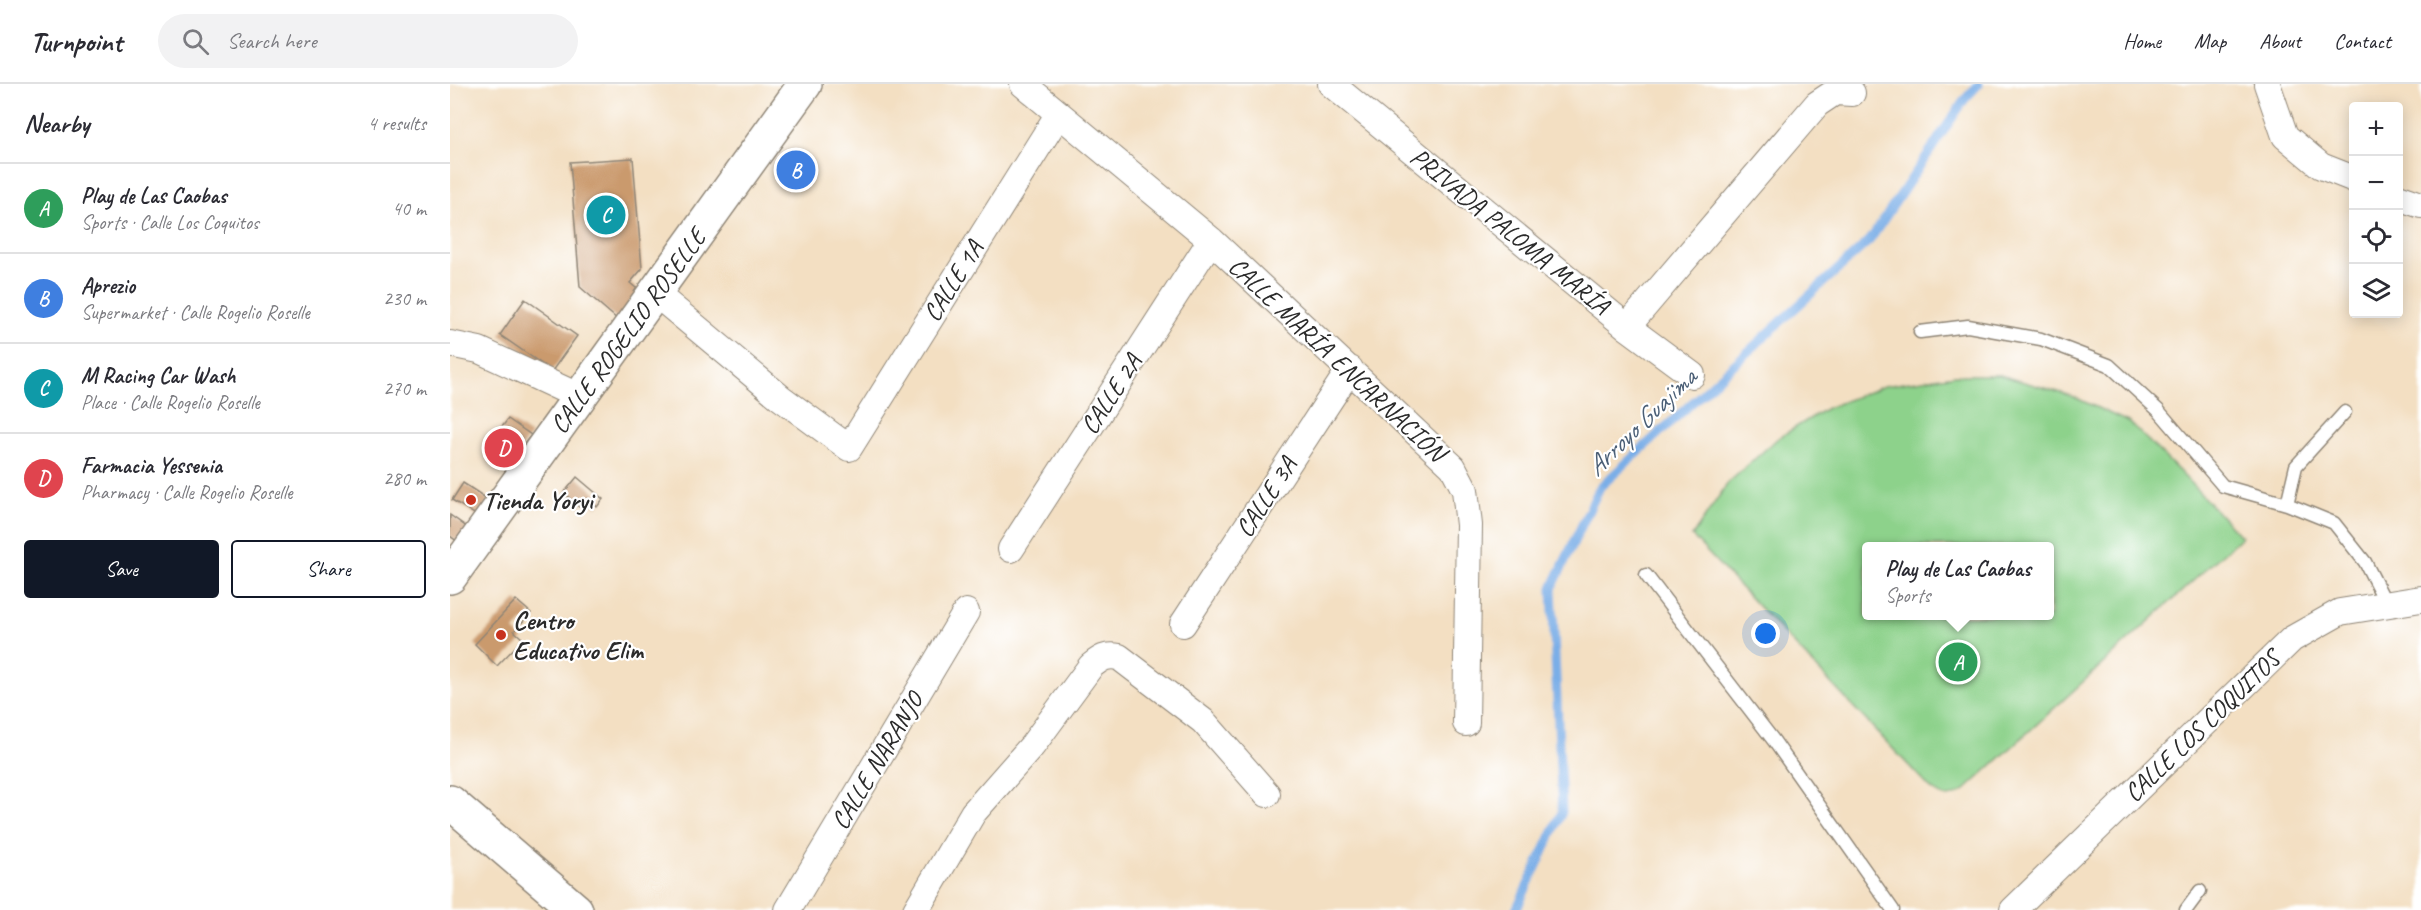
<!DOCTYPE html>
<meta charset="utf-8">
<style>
body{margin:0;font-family:Caveat,sans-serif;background:#f2f2f3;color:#2b2b33}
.controls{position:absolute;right:18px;top:18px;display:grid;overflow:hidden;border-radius:6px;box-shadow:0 3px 15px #0003}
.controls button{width:54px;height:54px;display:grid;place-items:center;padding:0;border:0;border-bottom:2px solid #e1e1e2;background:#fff;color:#2b2b33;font:30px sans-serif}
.you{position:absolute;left:1316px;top:550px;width:21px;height:21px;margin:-15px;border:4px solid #fff;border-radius:50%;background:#1a73e8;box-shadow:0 0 0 9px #1a73e833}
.badge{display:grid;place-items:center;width:39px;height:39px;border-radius:50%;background:#111827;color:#fff;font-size:20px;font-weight:700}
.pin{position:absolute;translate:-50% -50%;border:3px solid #fff;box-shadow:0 2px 6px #0006}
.popup{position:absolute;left:1412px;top:458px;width:192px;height:78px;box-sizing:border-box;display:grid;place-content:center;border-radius:6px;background:#fff;filter:drop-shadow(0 2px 4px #0005);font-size:20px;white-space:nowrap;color:#7c7c81}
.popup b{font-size:22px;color:#2b2b33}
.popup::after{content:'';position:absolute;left:50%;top:100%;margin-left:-12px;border:12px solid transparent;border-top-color:#fff}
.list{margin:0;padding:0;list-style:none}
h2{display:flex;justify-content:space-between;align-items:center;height:78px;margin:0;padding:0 24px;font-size:26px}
h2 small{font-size:20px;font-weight:400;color:#7c7c81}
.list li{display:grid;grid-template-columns:39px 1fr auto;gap:18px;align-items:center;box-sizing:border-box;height:90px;padding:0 24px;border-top:2px solid #e1e1e2}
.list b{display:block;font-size:22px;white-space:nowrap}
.list p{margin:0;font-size:20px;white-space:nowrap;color:#7c7c81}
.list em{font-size:20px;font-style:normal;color:#7c7c81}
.actions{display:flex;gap:12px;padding:18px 24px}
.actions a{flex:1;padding:14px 0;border:2px solid #111827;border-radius:6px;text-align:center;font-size:21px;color:#111827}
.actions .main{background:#111827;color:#fff}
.icon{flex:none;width:33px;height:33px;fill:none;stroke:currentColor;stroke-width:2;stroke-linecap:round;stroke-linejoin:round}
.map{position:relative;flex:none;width:1971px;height:826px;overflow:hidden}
header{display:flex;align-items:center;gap:36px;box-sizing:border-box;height:84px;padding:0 30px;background:#fff;border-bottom:2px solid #e1e1e2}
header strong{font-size:28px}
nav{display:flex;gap:33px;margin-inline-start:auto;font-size:21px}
.search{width:420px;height:54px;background:#f2f2f3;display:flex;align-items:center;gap:15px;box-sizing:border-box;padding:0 21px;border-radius:33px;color:#7c7c81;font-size:22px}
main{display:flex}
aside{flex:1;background:#fff}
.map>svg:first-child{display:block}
.green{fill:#8dd28b;stroke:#5c7e5b;stroke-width:1.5;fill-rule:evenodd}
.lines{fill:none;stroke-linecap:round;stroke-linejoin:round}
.stream{stroke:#7aaee7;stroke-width:9}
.building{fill:#ca9a6d}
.lane-casing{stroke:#8f8576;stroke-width:15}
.street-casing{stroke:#8f8576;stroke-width:28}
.secondary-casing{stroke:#8f8576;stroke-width:36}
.lane{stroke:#fff;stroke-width:12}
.street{stroke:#fff;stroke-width:26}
.secondary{stroke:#fff;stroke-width:33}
.poi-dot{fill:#c8321e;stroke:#fff;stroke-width:2}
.labels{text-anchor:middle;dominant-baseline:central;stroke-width:4.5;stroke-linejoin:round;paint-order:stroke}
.street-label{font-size:26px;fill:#2b2b2b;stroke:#fff}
.poi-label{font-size:26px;font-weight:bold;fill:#2b2b2b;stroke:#fff;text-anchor:start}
.water-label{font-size:27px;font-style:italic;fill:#4b5f76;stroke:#fff}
</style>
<header>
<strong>Turnpoint</strong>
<div class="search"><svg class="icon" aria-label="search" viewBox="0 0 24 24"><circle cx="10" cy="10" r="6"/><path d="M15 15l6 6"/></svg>Search here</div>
<nav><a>Home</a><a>Map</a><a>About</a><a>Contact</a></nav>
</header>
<main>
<aside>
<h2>Nearby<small>4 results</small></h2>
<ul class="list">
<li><span class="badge" style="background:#2e9e5b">A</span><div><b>Play de Las Caobas</b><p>Sports · Calle Los Coquitos</p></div><em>40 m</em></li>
<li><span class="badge" style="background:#3f7fe0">B</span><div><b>Aprezio</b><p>Supermarket · Calle Rogelio Roselle</p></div><em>230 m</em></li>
<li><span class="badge" style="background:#0f9aa8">C</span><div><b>M Racing Car Wash</b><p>Place · Calle Rogelio Roselle</p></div><em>270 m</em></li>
<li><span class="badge" style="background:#e0444e">D</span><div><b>Farmacia Yessenia</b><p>Pharmacy · Calle Rogelio Roselle</p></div><em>280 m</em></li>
</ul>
<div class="actions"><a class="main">Save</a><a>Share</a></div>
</aside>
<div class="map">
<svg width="1971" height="826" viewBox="0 0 1971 826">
<rect width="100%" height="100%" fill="#fff"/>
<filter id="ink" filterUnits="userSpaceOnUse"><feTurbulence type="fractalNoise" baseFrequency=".0167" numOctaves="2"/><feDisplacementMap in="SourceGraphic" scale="12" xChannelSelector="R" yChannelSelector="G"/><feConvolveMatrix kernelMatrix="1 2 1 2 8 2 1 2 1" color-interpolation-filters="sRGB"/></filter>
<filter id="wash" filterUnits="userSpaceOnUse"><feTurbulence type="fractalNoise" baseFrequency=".008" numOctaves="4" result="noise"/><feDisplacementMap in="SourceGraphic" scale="24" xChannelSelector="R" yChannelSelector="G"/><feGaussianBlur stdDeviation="1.35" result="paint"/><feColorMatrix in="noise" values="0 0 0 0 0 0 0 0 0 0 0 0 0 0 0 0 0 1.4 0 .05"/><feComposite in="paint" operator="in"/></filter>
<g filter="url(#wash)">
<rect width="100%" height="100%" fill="#f3dfc2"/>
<path class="green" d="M 1505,291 L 1550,291 L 1622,312 L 1680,339 L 1731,389 L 1791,453 L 1515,706 C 1500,716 1494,715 1480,704 L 1242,452 L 1278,399 L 1328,354 L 1377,324 L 1434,302 ZM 1416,462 L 1600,462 L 1600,532 L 1416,532 Z"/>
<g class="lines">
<path class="stream" d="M 1066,826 L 1112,728 L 1102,504 L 1150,403 L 1420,156 L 1515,15 L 1529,0"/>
</g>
<g id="blocks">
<path class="building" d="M 183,74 L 192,185 L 180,199 L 192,209 L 168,236 L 130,203 L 120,78 Z
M 75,215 L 127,252 L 102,287 L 50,251 Z
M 58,335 L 81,351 L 58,381 L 36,364 Z
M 127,393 L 153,415 L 147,423 L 137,414 L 129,423 L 114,409 Z
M 13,399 L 39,416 L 29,433 L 2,416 Z
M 0,431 L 18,444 L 7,457 L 0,452 Z
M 66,516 L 81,529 L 64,547 L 73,555 L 47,582 L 25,560 Z"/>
</g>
</g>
<g filter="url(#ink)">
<use href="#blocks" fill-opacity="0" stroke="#8f8576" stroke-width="1.5"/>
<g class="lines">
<g class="lane-casing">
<path id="lane" d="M 1470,248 L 1518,242 L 1591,255 L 1659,281 L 1708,326 L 1773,402 L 1837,420 L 1884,439 L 1915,478 L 1937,521
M 1837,420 L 1846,382 L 1895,328
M 1196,491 L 1324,657 L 1443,826
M 1736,826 L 1750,807"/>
</g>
<g class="street-casing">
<path id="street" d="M 573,0 L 761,156 L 1003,383 L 1015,406 L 1019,441 L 1016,639
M 881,0 L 1177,243 L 1242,291
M 1817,0 L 1835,52 L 1871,82 L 1904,95
M 1948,113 L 1971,121
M 205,209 L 331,314 L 399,364 L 608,31
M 1177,243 L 1367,20 L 1385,8 L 1402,9
M 0,260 L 29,266 L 130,313
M 561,465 L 761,156
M 733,540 L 900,285
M 338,826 L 516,528
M 466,826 L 523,729 L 582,662 L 641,582 C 650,575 656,570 669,573 L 753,637 L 817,710
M 1563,826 L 1842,555 L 1890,528 L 1971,515"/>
</g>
<g class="secondary-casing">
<path id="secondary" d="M 0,493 L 355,0
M 0,718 L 126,826"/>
</g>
<use href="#lane" class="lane"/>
<use href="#street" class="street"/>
<use href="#secondary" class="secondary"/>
</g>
</g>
<g class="poi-dot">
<circle cx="21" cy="416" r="6"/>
<circle cx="51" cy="551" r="6"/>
</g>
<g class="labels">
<g class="street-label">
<text transform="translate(1060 147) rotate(39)">PRIVADA PALOMA MARÍA</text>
<text transform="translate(503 197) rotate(-58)">CALLE 1A</text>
<text transform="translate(178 247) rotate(-54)">CALLE ROGELIO ROSELLE</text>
<text transform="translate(887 275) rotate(43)">CALLE MARÍA ENCARNACIÓN</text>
<text transform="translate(661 310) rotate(-57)">CALLE 2A</text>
<text transform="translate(816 413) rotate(-57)">CALLE 3A</text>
<text transform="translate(1752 642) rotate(-44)">CALLE LOS COQUITOS</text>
<text transform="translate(427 677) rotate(-59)">CALLE NARANJO</text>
</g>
<g class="poi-label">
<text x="33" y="416">Tienda Yoryi</text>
<text x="63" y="536">Centro<tspan x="63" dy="30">Educativo Elim</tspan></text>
</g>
<g class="water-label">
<text transform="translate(1191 338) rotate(-44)">Arroyo Guajima</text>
</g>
</g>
</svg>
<div class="controls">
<button>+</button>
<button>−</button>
<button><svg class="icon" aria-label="locate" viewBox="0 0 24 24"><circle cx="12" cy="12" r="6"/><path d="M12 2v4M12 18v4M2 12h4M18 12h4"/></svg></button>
<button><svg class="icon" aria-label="layers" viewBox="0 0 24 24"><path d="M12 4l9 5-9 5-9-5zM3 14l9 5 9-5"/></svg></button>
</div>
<div class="you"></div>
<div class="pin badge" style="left:1508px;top:578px;background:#2e9e5b">A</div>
<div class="popup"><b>Play de Las Caobas</b>Sports</div>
<div class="pin badge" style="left:346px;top:86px;background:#3f7fe0">B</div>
<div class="pin badge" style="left:156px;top:131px;background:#0f9aa8">C</div>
<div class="pin badge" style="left:54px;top:364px;background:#e0444e">D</div>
</div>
</main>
